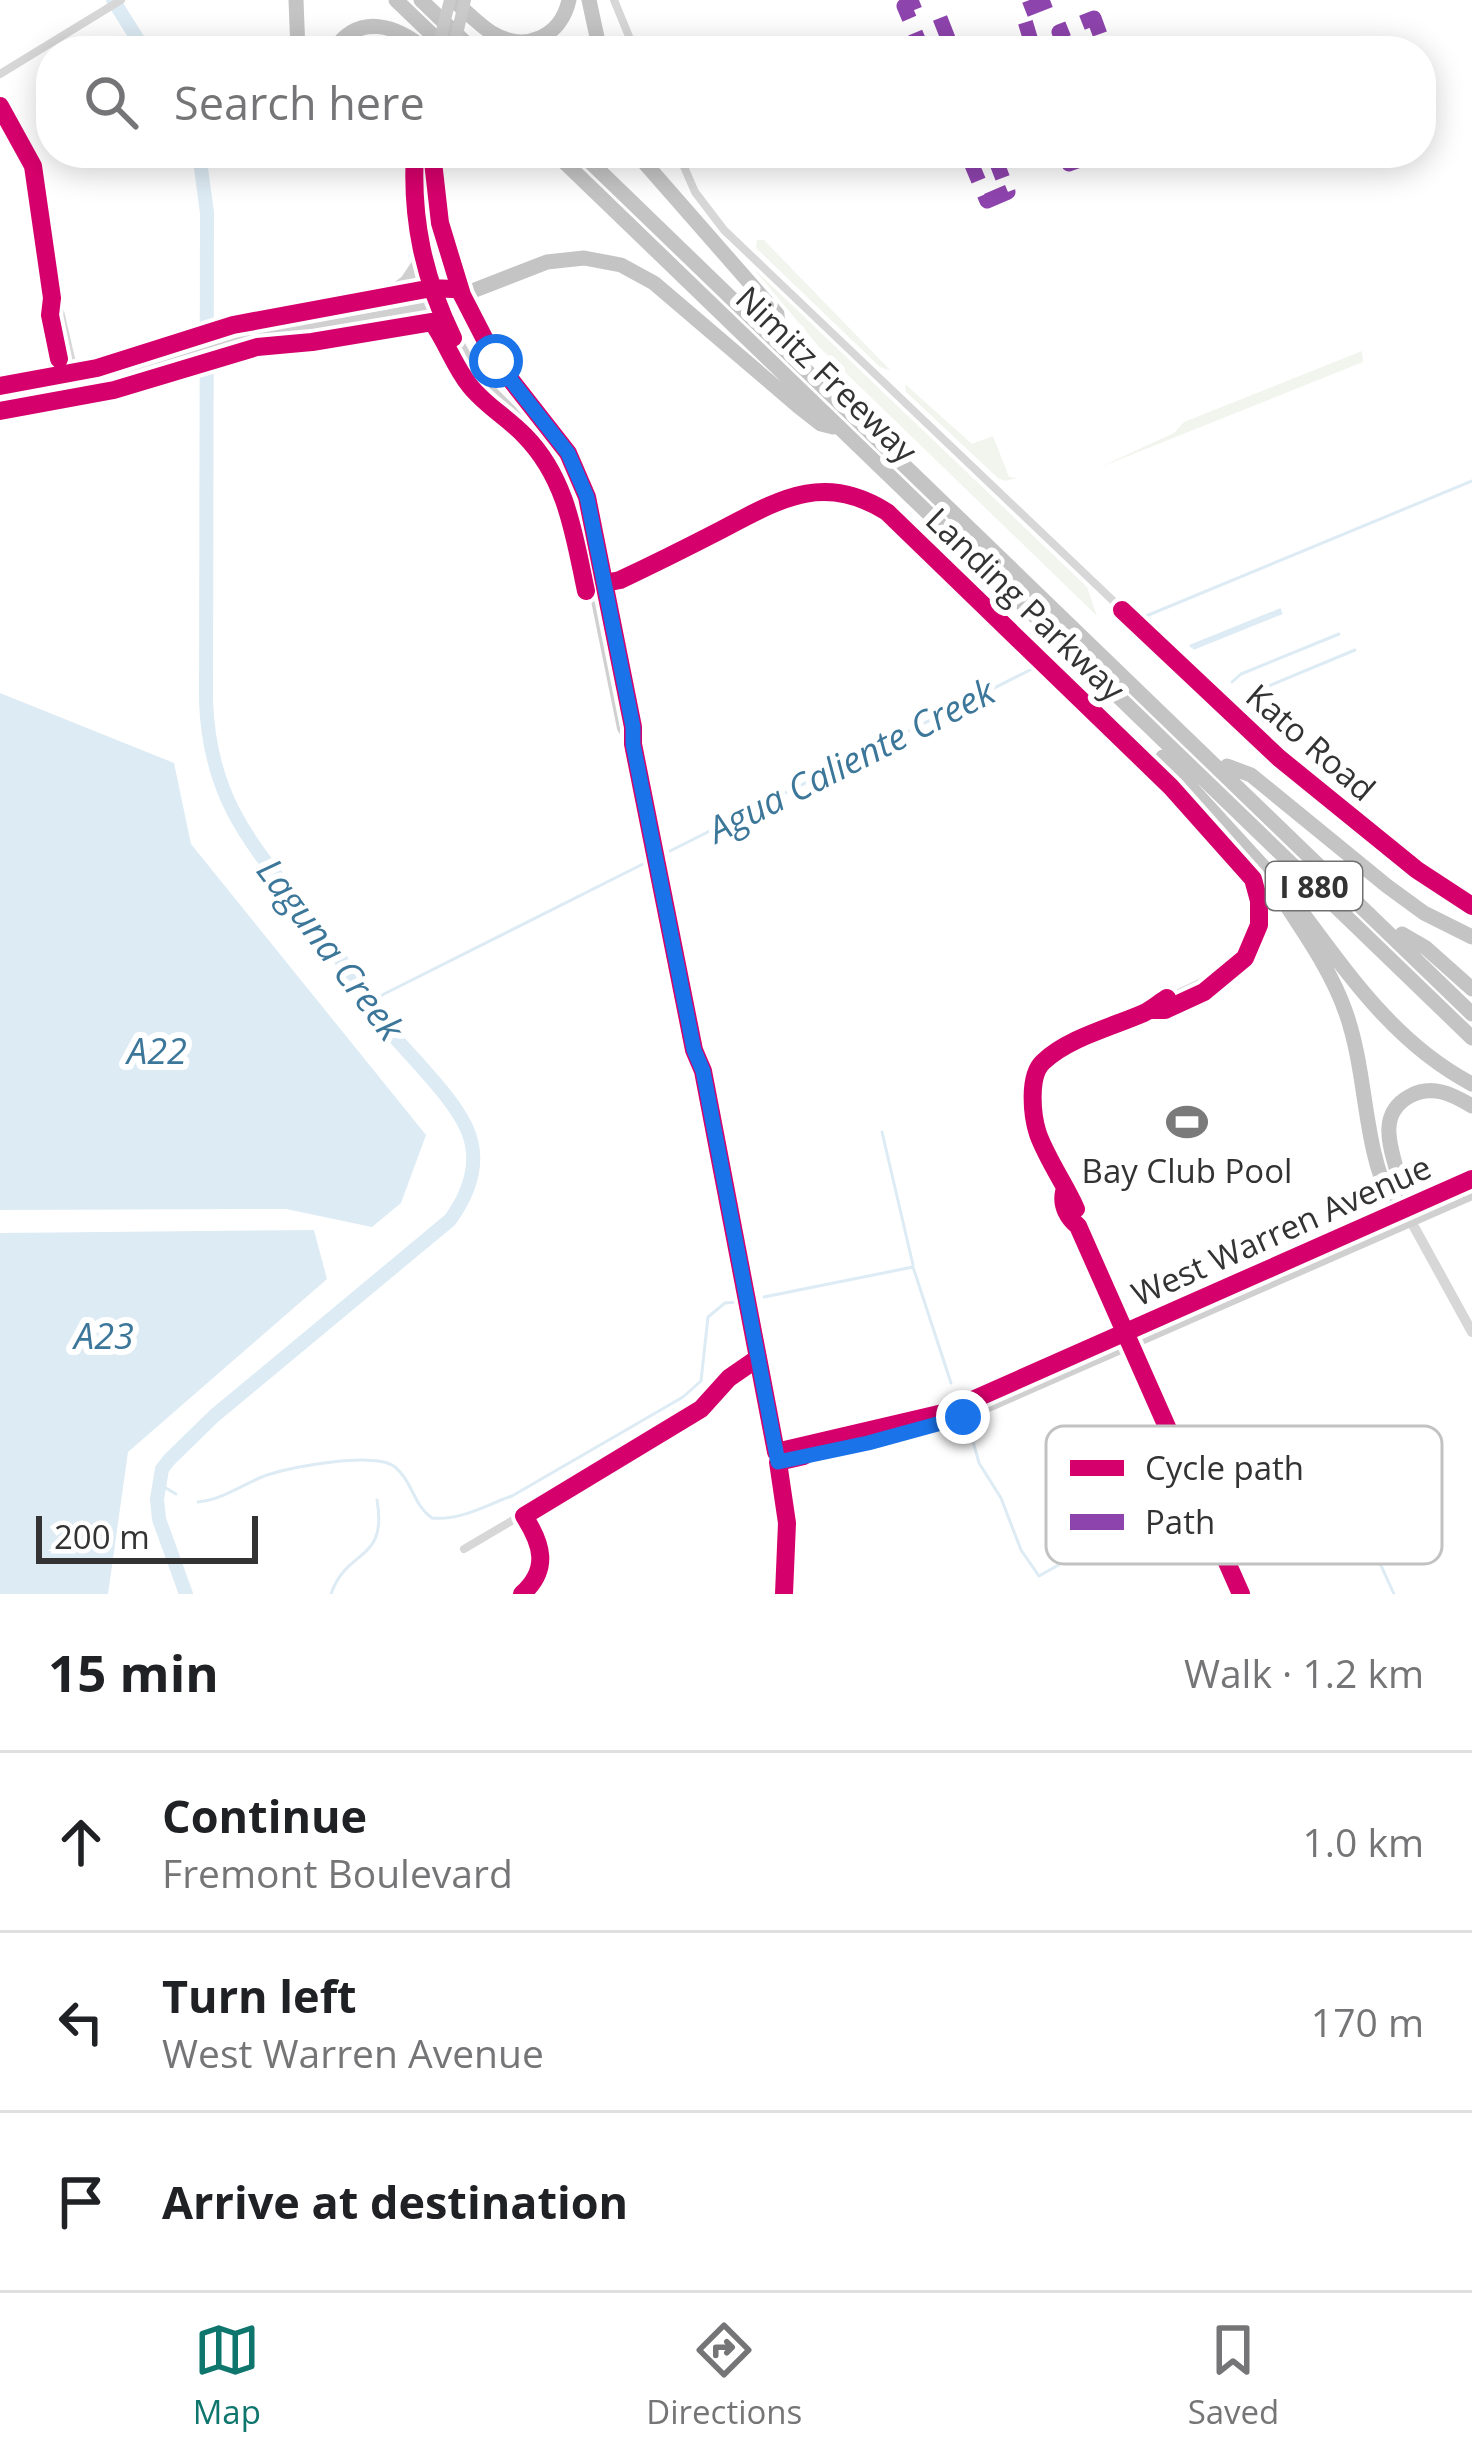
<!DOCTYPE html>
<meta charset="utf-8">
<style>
body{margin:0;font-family:"Open Sans",sans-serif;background:#f6f6f6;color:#202124}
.scale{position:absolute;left:36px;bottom:30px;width:222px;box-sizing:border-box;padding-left:12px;border:6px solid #333;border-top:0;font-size:33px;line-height:42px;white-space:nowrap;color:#333;-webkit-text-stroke:9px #fff;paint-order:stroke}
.stop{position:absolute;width:36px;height:36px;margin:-27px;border:9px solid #1a73e8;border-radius:50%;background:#fff}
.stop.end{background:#1a73e8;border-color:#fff;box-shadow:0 3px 12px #0008}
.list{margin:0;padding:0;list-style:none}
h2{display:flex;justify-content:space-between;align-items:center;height:156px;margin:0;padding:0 48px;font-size:51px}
h2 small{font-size:39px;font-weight:400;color:#757577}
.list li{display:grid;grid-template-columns:78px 1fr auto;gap:36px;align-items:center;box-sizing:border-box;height:180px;padding:0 48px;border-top:3px solid #e0e0e0}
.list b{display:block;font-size:45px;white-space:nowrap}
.list p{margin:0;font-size:39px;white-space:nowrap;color:#757577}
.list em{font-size:39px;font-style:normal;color:#757577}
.icon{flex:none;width:66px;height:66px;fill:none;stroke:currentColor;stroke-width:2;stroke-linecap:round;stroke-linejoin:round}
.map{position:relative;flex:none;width:1472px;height:1594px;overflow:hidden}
.search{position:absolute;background:#fff;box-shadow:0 6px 30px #0003;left:36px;right:36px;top:36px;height:132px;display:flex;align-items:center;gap:30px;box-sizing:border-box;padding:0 42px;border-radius:48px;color:#757577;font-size:45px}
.sheet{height:696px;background:#fff}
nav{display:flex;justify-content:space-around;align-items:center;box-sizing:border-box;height:168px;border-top:3px solid #e0e0e0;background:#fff;font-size:33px;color:#757577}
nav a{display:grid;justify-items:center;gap:6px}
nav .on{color:#0f766e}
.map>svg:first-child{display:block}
.green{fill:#f1f5ed}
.water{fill:#ddebf4}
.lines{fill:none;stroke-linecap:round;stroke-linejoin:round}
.stream{stroke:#ddebf4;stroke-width:3}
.river{stroke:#ddebf4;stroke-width:14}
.minor{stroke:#d7d7d7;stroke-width:8}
.tertiary{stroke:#d7d7d7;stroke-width:10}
.secondary{stroke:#d0d0d0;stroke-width:12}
.motorway{stroke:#c4c4c4;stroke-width:15}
.primary-bridge{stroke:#cacaca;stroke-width:12}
.quiet{stroke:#8e44ad;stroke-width:15;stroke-dasharray:30 15;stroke-linecap:butt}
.cycleway-casing{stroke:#fff;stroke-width:26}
.cycleway{stroke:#d6006c;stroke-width:18}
.route{stroke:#1a73e8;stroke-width:15}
.labels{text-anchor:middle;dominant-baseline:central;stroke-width:12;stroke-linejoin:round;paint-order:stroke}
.shield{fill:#fff;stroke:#707070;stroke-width:3}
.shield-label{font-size:30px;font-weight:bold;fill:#333}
.street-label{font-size:33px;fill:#333;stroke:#fff}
.poi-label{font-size:33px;fill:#333;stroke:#fff}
.water-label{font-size:36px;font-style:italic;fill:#3c779a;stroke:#fff}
.key{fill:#fff;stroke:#c2c2c2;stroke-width:3}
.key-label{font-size:33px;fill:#333}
</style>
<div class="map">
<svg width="1472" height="1594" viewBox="0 0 1472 1594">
<rect width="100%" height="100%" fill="#fff"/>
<path class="green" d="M 757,240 L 764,240 L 891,371 L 880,367 L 756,248 Z
M 753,268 L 1087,587 L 1097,616 L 819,347 Z
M 1362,351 L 1363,362 L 1098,468 L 1174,433 L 1184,422 Z
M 905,384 L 972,444 L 993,436 L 1009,477 L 1017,478 L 1005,481 L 998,478 L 906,392 Z"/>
<path class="water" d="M 0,693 L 174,763 L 191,844 L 426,1135 L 401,1203 L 372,1227 L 286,1209 L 0,1210 Z
M 314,1230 L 327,1279 L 128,1452 L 108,1594 L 0,1594 L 0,1233 Z"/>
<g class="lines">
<path class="stream" d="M 1146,616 L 1472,481
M 1191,646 L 1280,610
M 1194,648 L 1281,613
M 1232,682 L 1241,674 L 1339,634
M 1250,698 L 1259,690 L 1355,650
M 670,851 L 1032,669
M 368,1006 L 382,995 L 643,864
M 882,1132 L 913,1265
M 764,1297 L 913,1267 L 951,1383
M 971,1434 L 979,1463 L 1001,1498 L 1021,1550 L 1039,1576 L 1090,1547 L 1185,1509
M 159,1484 L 176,1494
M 1219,1499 L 1298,1464 L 1326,1456 L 1338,1471 L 1394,1594
M 198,1502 C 223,1500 244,1483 267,1475 C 292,1467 374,1451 395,1467 C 413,1482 413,1505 432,1518 C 460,1521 486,1505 512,1496 L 683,1397 L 701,1381 L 708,1317 L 725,1303 L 738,1302
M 331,1594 C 347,1547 388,1563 377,1500"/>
<path class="river" d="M 113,0 L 145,51
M 186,1594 L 159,1519 L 157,1499 L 162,1469 L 169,1460 L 214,1416 L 450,1220 C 468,1195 480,1165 469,1134 C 457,1101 414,1060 390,1032 C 365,1001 347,965 322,934 C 261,853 210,810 206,701 L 207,213 L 199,153"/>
<path class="minor" d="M 614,0 L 635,51
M 0,74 L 121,0
M 0,106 L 33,166 L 52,298 C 48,326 56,366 73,389
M 678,153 L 695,192 L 724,230 L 1256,737 L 1417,870 L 1472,906
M 53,299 L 60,311 L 75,376
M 464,1549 L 701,1409 L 729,1378 L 757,1359"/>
<path class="tertiary" d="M 596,584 L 620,580 C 654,564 688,547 721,530 C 780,499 824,472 887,512 L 1171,787 L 1253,879 L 1259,901 L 1259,925 L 1245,958 L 1204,992 L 1165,1010 L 1151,1010
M 1064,1192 C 1061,1206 1068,1218 1078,1226 L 1241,1594
M 1407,1214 L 1472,1332
M 1078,1226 L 1079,1216 L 1035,1124 L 1032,1103 L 1037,1071 L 1043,1062 L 1076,1042 L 1202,983 L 1212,984"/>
<path class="secondary" d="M 415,153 L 417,234 L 443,317 L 478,378 L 549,449 L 576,497 L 623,728 L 632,742
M 432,153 L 440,223 L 462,295 L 496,361 L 568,453 L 587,497 L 633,727 L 633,744 L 694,1050 L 703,1071 L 778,1462 L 787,1523 L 784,1594
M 387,295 L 406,281 L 422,257
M 0,386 L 97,368 L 233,325 L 432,288 L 451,288 L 461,294
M 0,403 C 84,392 161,359 243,340 C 316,323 391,322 462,295
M 776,1452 L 943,1413 L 1472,1179
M 778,1462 L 868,1443 L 963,1417 L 1472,1194"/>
<path class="motorway" d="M 296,0 L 298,51
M 396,0 L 446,48
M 421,0 L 474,51
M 453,0 C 466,11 478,24 492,33 C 525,53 561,37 569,0
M 589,0 L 600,51
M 333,51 C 359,12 397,25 427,51
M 555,153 L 1472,1038
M 581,153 L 1472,1014
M 636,153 L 777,314 L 778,330
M 462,295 L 547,262 L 584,258 L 621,265 L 654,283 L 798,406 L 821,424 L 833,427
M 1163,757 L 1268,872
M 1227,766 L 1251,775 L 1387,886 L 1424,913 L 1472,937
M 1262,866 C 1289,914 1328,960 1346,1013 C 1368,1076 1362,1144 1392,1204 L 1404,1209 C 1406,1173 1365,1120 1410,1096 C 1432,1084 1452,1094 1472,1106
M 1292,899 C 1345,969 1392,1042 1472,1084
M 1402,934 L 1426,948 L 1472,989"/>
<path class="primary-bridge" d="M 437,51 L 450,0
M 453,51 L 465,0"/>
<path class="quiet" d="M 919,0 L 904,6 L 923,51
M 940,18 L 953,51
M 1034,51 L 1022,11 L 1050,0
M 1066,51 L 1059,32 L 1094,18 L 1106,51
M 967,153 L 987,201 L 1008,192 L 993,153
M 1066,153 L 1069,164 L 1099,153
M 1143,153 L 1144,155"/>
<g class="cycleway-casing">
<path id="cycleway" d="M 0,106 L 33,166 L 52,298 L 50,315 L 59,359
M 415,153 C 411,220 424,278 453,338
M 432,153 L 440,223 L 462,295 L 496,361 L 568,453 L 587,497 L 633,727 L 633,744 L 694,1050 L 703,1071 L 776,1452 L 943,1413 L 1472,1179
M 0,386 L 97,368 L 233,325 L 432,288 L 452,289
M 0,411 L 114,390 L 257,347 L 312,342 L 432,322 C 446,341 454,366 470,386 C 486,406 508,418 525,436 C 567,479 574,535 586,591
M 605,583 L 620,580 C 654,564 688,547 721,530 C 780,499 824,472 887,512 L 1171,787 L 1253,879 L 1259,901 L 1259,925 L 1245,958 L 1204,992 L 1165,1010 L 1151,1010
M 1122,610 L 1279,758 L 1417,870 L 1472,906
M 1064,1192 C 1061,1206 1068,1218 1078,1226 L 1241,1594
M 1076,1209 C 1065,1184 1048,1161 1038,1134 C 1032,1116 1028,1076 1043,1062 C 1068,1038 1112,1027 1144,1013 C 1152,1009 1159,1003 1167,998
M 522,1594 C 550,1569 542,1544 524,1516 L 701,1409 L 729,1378 L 758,1358
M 784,1594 L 787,1523 L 778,1462 L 804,1456"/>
</g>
<use href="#cycleway" class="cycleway"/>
</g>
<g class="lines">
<path class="route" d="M 496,361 L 568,453 L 587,497 L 633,727 L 633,744 L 694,1050 L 703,1071 L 778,1462 L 868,1443 L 963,1417"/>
</g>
<defs>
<g id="stadium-bare" transform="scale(3.24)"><path d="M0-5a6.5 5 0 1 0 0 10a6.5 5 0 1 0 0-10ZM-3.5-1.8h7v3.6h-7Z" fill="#7a7a7a" stroke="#fff" stroke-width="2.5" paint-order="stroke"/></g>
</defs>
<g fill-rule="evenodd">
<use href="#stadium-bare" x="1187" y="1122"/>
</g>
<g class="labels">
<rect class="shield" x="1266" y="862" width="96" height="48" rx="9"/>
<g class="shield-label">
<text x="1314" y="886">I 880</text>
</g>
<g class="street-label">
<text transform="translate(827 374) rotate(44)">Nimitz Freeway</text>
<text transform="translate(1026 604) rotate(44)">Landing Parkway</text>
<text transform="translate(1311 742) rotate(41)">Kato Road</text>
<text transform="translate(1281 1230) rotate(-24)">West Warren Avenue</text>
</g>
<g class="poi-label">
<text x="1187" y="1170">Bay Club Pool</text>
</g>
<g class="water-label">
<text transform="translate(851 760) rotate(-27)">Agua Caliente Creek</text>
<text transform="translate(331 949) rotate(53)">Laguna Creek</text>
<text x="157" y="1050">A22</text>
<text x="104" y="1335">A23</text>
</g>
</g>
<rect x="1046" y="1426" width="396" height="138" rx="18" class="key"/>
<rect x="1070" y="1460" width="54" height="16" fill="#d6006c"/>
<rect x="1070" y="1514" width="54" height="16" fill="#8e44ad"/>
<g class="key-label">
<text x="1145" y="1480">Cycle path</text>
<text x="1145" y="1534">Path</text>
</g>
</svg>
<div class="scale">200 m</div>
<div class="stop" style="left:496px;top:361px"></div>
<div class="stop end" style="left:963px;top:1417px"></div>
<div class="search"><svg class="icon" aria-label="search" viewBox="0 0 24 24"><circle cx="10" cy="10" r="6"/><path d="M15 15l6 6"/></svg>Search here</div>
</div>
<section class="sheet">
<h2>15 min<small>Walk · 1.2 km</small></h2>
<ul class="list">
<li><svg class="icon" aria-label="ahead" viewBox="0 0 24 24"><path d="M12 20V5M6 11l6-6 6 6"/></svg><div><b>Continue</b><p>Fremont Boulevard</p></div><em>1.0 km</em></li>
<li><svg class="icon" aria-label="left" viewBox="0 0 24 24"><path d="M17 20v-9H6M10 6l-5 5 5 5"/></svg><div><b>Turn left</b><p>West Warren Avenue</p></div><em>170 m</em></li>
<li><svg class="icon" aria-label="arrive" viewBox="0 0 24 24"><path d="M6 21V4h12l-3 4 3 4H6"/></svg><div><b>Arrive at destination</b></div></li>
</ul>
</section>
<nav>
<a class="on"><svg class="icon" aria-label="map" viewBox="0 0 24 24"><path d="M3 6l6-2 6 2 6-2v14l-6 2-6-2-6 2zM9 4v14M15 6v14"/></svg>Map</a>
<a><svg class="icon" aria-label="directions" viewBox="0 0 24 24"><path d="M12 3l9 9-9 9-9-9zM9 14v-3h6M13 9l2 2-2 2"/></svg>Directions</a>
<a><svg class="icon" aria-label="saved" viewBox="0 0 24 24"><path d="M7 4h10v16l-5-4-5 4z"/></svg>Saved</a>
</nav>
